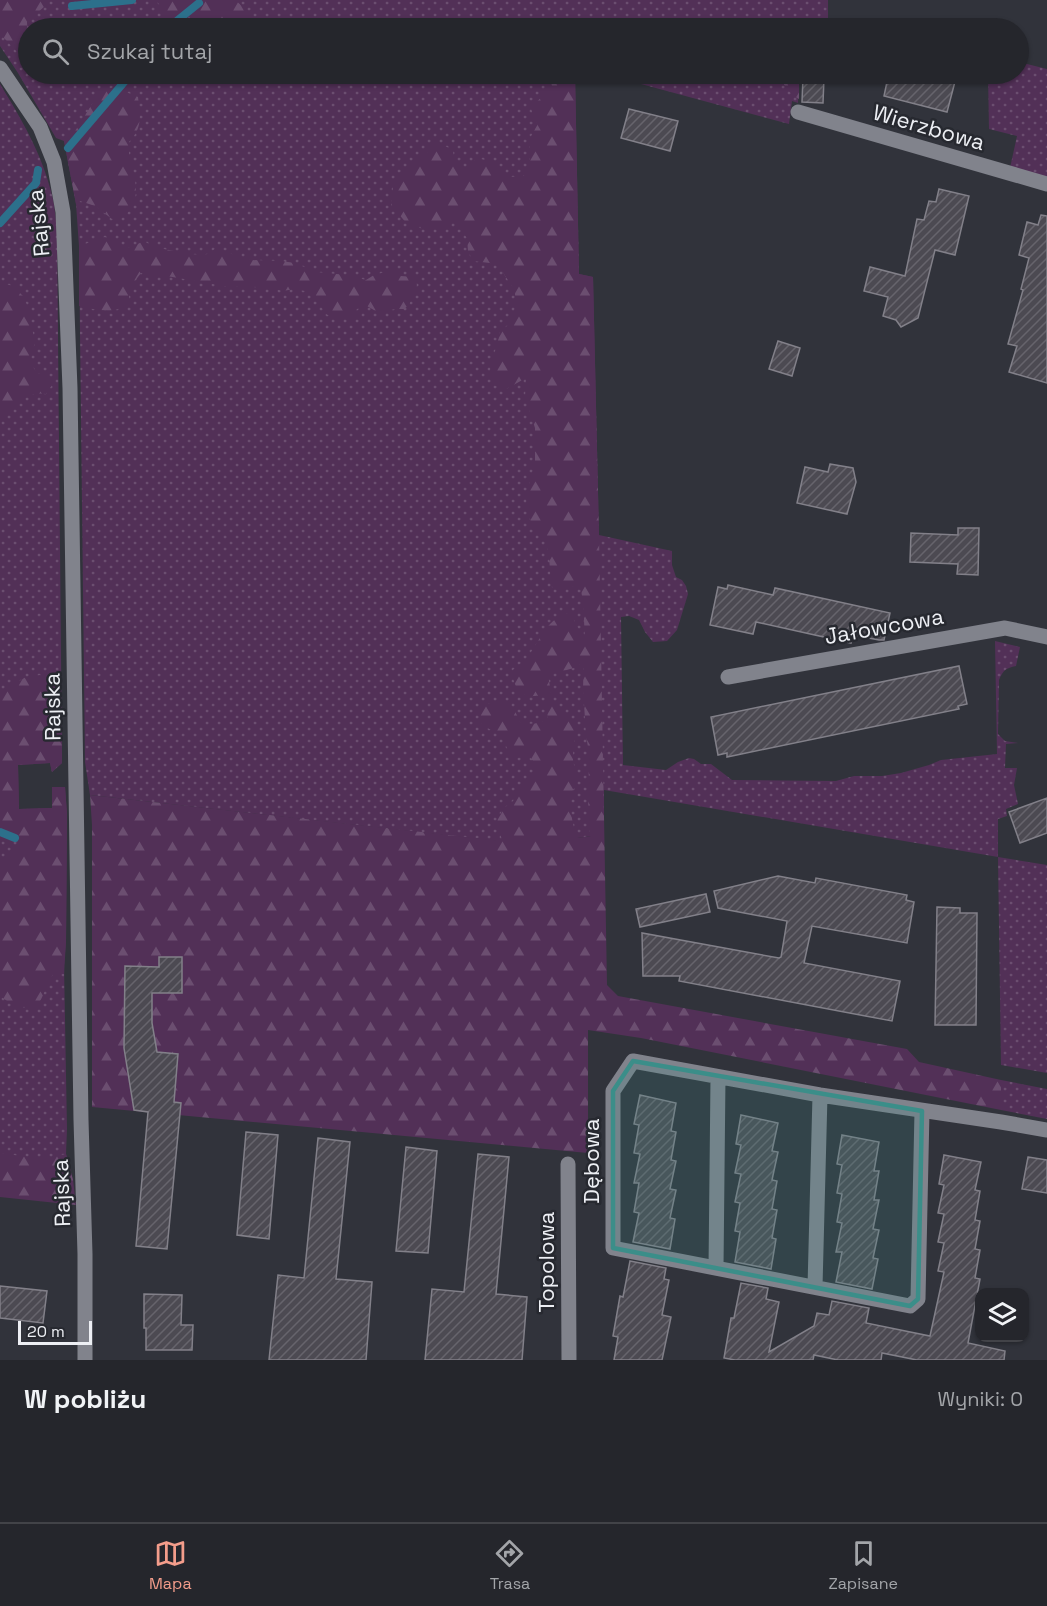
<!DOCTYPE html>
<html lang="pl">
<meta charset="utf-8">
<style>
body{margin:0;font-family:"Space Grotesk",sans-serif;background:#2d2e34;color:#f1f3f6}
.controls{position:absolute;right:18px;bottom:18px;display:grid;overflow:hidden;border-radius:12px;box-shadow:0 2px 4px #0004}
.controls button{width:54px;height:54px;display:grid;place-items:center;padding:0;border:0;border-bottom:2px solid #424348;background:#25262c;color:#f1f3f6;font:30px sans-serif}
.scale{position:absolute;left:18px;bottom:15px;width:74px;box-sizing:border-box;padding-left:6px;border:3px solid #edeff4;border-top:0;font-size:16px;line-height:21px;white-space:nowrap;color:#edeff4;-webkit-text-stroke:4px #272930;paint-order:stroke}
.list{margin:0;padding:0;list-style:none}
h2{display:flex;justify-content:space-between;align-items:center;height:78px;margin:0;padding:0 24px;font-size:26px}
h2 small{font-size:20px;font-weight:400;color:#a3a5a9}
.icon{flex:none;width:33px;height:33px;fill:none;stroke:currentColor;stroke-width:2;stroke-linecap:round;stroke-linejoin:round}
.map{position:relative;flex:none;width:1047px;height:1360px;overflow:hidden}
.search{position:absolute;background:#25262c;box-shadow:0 2px 4px #0004;left:18px;right:18px;top:18px;height:66px;display:flex;align-items:center;gap:15px;box-sizing:border-box;padding:0 21px;border-radius:33px;color:#a3a5a9;font-size:22px}
.sheet{height:162px;background:#25262c}
nav{display:flex;justify-content:space-around;align-items:center;box-sizing:border-box;height:84px;border-top:2px solid #424348;background:#25262c;font-size:16px;color:#a3a5a9}
nav a{display:grid;justify-items:center;gap:3px}
nav .on{color:#f49d8b}
.map>svg:first-child{display:block}
.green{fill:url(#green-dots)}
.forest{fill:url(#forest-firs);fill-rule:evenodd}
.lines{fill:none;stroke-linecap:round;stroke-linejoin:round}
.stream{stroke:#2c708b;stroke-width:8}
.building{fill:url(#building-hatch);stroke:#828089;stroke-width:1.5}
.street{stroke:#81838c;stroke-width:15}
.marked{fill:#3b8e89;fill-opacity:0.2;stroke:#3b8e89;stroke-width:4.5;stroke-linejoin:round}
.labels{text-anchor:middle;dominant-baseline:central;stroke-width:5;stroke-linejoin:round;paint-order:stroke}
.street-label{font-size:22px;fill:#edeff4;stroke:#272930}
</style>
<div class="map">
<svg width="1047" height="1360" viewBox="0 0 1047 1360">
<defs>
<pattern id="green-dots" width="8" height="8" patternUnits="userSpaceOnUse" patternTransform="scale(1.5)"><rect width="8" height="8" fill="#523057"/><path d="M2 2h.1M6 6h.1" fill="none" stroke="#6b4e70" stroke-width="1.8" stroke-linecap="round"/></pattern>
<pattern id="forest-firs" width="22" height="20" patternUnits="userSpaceOnUse" patternTransform="scale(1.5)"><rect width="22" height="20" fill="#523057"/><path d="M5 1l3.5 6h-7zM16 11l3.5 6h-7z" fill="#6b4e70"/></pattern>
<pattern id="building-hatch" width="6" height="6" patternUnits="userSpaceOnUse" patternTransform="scale(1.5)"><rect width="6" height="6" fill="#4c4a52"/><path d="M-1 1l2-2M0 6l6-6M5 7l2-2" fill="none" stroke="#66646c"/></pattern>
</defs>
<rect width="100%" height="100%" fill="#31333b"/>
<path class="green" d="M 0,0 L 828,0 L 828,28 L 28,28 L 28,74 L 575,74 L 579,274 L 593,277 L 599,535 L 672,551 L 672,565 L 676,577 L 682,580 L 686,586 L 688,594 L 677,630 L 667,641 L 653,642 L 645,632 L 639,620 L 629,616 L 621,617 L 623,765 L 666,770 L 678,762 L 689,758 L 694,759 L 701,764 L 711,764 L 732,780 L 836,781 L 854,776 L 882,776 L 901,773 L 929,765 L 941,760 L 997,754 L 995,641 L 1020,647 L 1016,666 C 1006,668 1003,670 999,680 L 998,734 L 1005,741 L 1018,743 L 1006,744 L 1005,768 L 1017,768 L 1014,785 L 1018,804 L 1006,809 L 1007,816 L 998,819 L 998,857 L 1047,865 L 1047,1073 L 1001,1065 L 998,857 L 604,790 L 604,834 L 531,845 L 90,795 L 85,762 L 79,246 L 76,204 L 64,141 L 56,138 L 18,73 L 0,46 Z
M 1019,62 L 1047,69 L 1047,177 L 1010,168 L 1017,136 L 989,129 L 988,74 L 1018,74 Z
M 604,74 L 828,74 L 828,76 L 799,75 L 798,103 L 792,101 L 789,124 Z
M 0,84 C 22,120 42,154 52,195 C 55,206 55,217 57,228 L 62,763 L 52,772 L 50,763 L 18,765 L 19,809 L 52,808 L 52,787 L 65,787 L 67,814 L 66,941 L 64,965 L 67,1129 L 66,1154 L 73,1180 L 0,1197 Z
M 1001,1080 L 1047,1089 L 1047,1119 L 1001,1110 Z"/>
<path class="forest" d="M 0,0 L 48,0 L 45,6 L 27,22 L 28,42 L 24,53 L 19,54 L 4,38 L 0,30 Z
M 156,0 L 235,0 L 248,11 L 262,28 L 179,28 L 170,20 Z
M 274,74 L 294,74 L 295,78 L 288,84 L 279,80 Z
M 554,74 L 575,74 L 579,274 L 593,277 L 599,536 L 607,985 L 618,996 L 907,1049 L 919,1062 L 1001,1080 L 1001,1110 L 641,1038 L 588,1030 L 588,1153 L 92,1107 L 92,825 L 90,795 L 502,841 L 497,819 L 504,808 L 513,801 L 517,794 L 535,776 L 533,761 L 528,755 L 516,758 L 511,757 C 504,740 500,732 482,726 L 479,717 L 482,706 C 502,698 512,701 520,722 C 530,725 538,724 548,719 L 545,698 C 538,694 536,697 529,696 C 517,694 513,682 512,671 C 517,666 525,661 529,655 C 543,636 546,619 571,612 L 576,625 L 585,639 L 583,602 L 581,590 C 566,582 564,590 551,587 L 549,555 L 545,539 L 534,529 L 528,514 L 526,497 L 535,462 L 535,428 L 525,397 L 526,378 L 506,389 L 491,384 L 490,363 L 497,346 L 500,331 C 503,329 506,327 508,325 C 515,317 518,297 513,288 C 508,279 505,278 501,267 L 490,263 L 473,261 L 468,251 L 467,238 L 454,221 L 444,227 L 428,230 L 408,225 L 391,205 L 393,187 L 398,174 L 426,154 L 434,144 L 443,145 L 453,150 L 454,161 L 463,168 L 470,166 L 477,158 L 489,161 L 510,177 L 523,176 L 530,168 L 530,138 L 538,124 L 534,119 L 531,108 L 552,86 L 550,78 ZM 584,662 L 583,688 L 586,735 L 589,753 L 588,824 L 591,836 L 577,838 C 573,826 568,805 572,792 C 574,787 576,788 577,784 C 579,774 572,765 573,756 C 573,747 576,736 575,728 C 573,719 566,715 558,713 L 552,699 L 548,675 L 574,668 Z
M 781,74 L 808,74 L 807,75 L 799,75 L 799,99 C 789,93 782,85 781,74 Z
M 114,87 L 138,97 C 140,116 143,127 129,142 L 129,156 L 135,178 L 136,193 L 133,206 L 124,217 L 112,219 L 95,206 L 80,201 L 76,204 L 64,141 L 72,136 L 99,93 Z
M 105,237 L 117,244 L 122,249 L 131,247 L 144,241 L 154,247 L 189,254 L 205,255 L 215,249 L 227,251 L 232,254 L 252,260 L 281,261 L 295,263 L 316,272 L 347,275 L 366,280 L 374,275 L 392,270 L 401,276 L 414,277 L 417,285 L 409,305 L 404,309 L 395,309 L 379,313 L 367,306 L 357,309 L 351,319 L 336,319 L 326,314 L 313,294 L 305,291 L 294,289 L 283,291 L 271,288 L 224,286 L 161,275 L 154,277 L 141,273 L 128,290 L 130,303 C 115,315 96,310 79,306 L 79,246 Z
M 2,283 L 13,286 L 23,296 L 27,305 L 35,342 L 30,361 L 37,374 L 45,373 L 50,377 L 52,385 L 46,394 C 21,390 20,410 0,418 L 0,284 Z
M 40,675 L 61,686 L 62,763 L 52,772 L 50,763 L 18,765 L 19,809 L 52,808 L 52,787 L 65,787 L 67,814 L 66,941 L 64,974 L 54,973 C 45,985 45,996 36,1007 L 17,1008 L 0,996 L 0,868 C 7,857 18,851 18,836 L 7,834 L 0,829 L 0,692 L 26,677 Z
M 0,1153 L 43,1159 L 66,1154 L 73,1180 L 76,1205 L 0,1197 Z"/>
<g class="lines">
<path class="stream" d="M 72,6 L 132,0
M 168,28 L 199,3
M 68,148 L 131,74
M 0,223 L 36,183 L 38,170
M 0,832 L 15,838"/>
</g>
<path class="building" d="M 925,74 L 957,74 L 947,112 L 884,96 L 888,77 L 923,83 Z
M 803,77 L 824,78 L 823,103 L 802,102 Z
M 629,109 L 678,121 L 670,151 L 621,138 Z
M 939,189 L 969,196 L 955,255 L 935,250 L 918,318 L 901,327 L 896,320 L 883,316 L 888,297 L 864,291 L 870,267 L 905,276 L 917,219 L 924,220 L 929,201 L 936,202 Z
M 1041,215 L 1047,216 L 1047,383 L 1009,372 L 1017,346 L 1008,344 L 1023,290 L 1021,289 L 1029,258 L 1019,255 L 1027,222 L 1038,225 Z
M 778,341 L 800,348 L 792,376 L 769,369 Z
M 830,464 L 853,468 L 856,482 L 847,514 L 797,503 L 805,467 L 828,472 Z
M 958,528 L 979,528 L 978,575 L 957,574 L 958,564 L 910,562 L 911,533 L 958,535 Z
M 728,585 L 773,595 L 775,588 L 890,613 L 884,640 L 879,640 L 853,635 L 851,643 L 756,622 L 753,634 L 710,625 L 718,587 L 727,589 Z
M 959,666 L 967,704 L 958,706 L 959,709 L 727,757 L 727,753 L 718,755 L 711,717 Z
M 1047,798 L 1047,833 L 1020,843 L 1009,812 Z
M 778,876 L 815,883 L 816,878 L 907,895 L 906,900 L 914,902 L 907,943 L 812,926 L 804,963 L 900,981 L 892,1021 L 679,981 L 680,976 L 643,976 L 642,933 L 779,958 L 781,957 L 787,921 L 718,908 L 714,891 Z
M 706,894 L 710,912 L 640,927 L 636,909 Z
M 937,907 L 960,908 L 960,913 L 977,913 L 976,1025 L 935,1025 Z
M 159,957 L 182,957 L 182,993 L 152,993 L 152,1023 L 157,1052 L 178,1054 L 174,1102 L 181,1103 L 167,1249 L 136,1246 L 148,1112 L 134,1110 L 124,1048 L 125,966 L 159,967 Z
M 640,1095 L 676,1103 L 671,1131 L 676,1132 L 671,1160 L 676,1161 L 670,1189 L 676,1190 L 670,1218 L 675,1219 L 670,1249 L 633,1242 L 639,1213 L 634,1212 L 639,1183 L 634,1183 L 640,1154 L 634,1153 L 639,1125 L 634,1124 Z
M 741,1115 L 778,1123 L 772,1151 L 778,1152 L 772,1180 L 777,1181 L 772,1209 L 777,1210 L 772,1238 L 776,1239 L 771,1269 L 735,1262 L 740,1232 L 735,1231 L 740,1203 L 735,1202 L 741,1174 L 735,1173 L 741,1145 L 736,1144 Z
M 246,1132 L 278,1135 L 269,1239 L 237,1235 Z
M 842,1135 L 879,1142 L 874,1171 L 879,1171 L 874,1200 L 879,1200 L 873,1229 L 879,1230 L 873,1258 L 878,1259 L 872,1289 L 836,1282 L 842,1252 L 836,1252 L 842,1223 L 837,1222 L 842,1194 L 837,1193 L 842,1165 L 837,1164 Z
M 318,1138 L 350,1142 L 336,1279 L 372,1282 L 366,1360 L 269,1360 L 278,1275 L 304,1278 Z
M 406,1147 L 437,1151 L 428,1253 L 396,1251 Z
M 478,1154 L 509,1157 L 496,1294 L 527,1297 L 522,1360 L 425,1360 L 432,1289 L 464,1292 Z
M 944,1155 L 981,1162 L 975,1190 L 980,1191 L 975,1220 L 980,1221 L 975,1249 L 980,1250 L 975,1278 L 980,1279 L 968,1343 L 1005,1351 L 1004,1360 L 917,1360 L 882,1353 L 881,1360 L 838,1360 L 814,1355 L 813,1360 L 735,1360 L 724,1358 L 731,1318 L 734,1318 L 741,1283 L 768,1288 L 766,1299 L 779,1302 L 769,1352 L 814,1326 L 817,1313 L 829,1315 L 832,1301 L 869,1308 L 866,1323 L 930,1336 L 944,1272 L 938,1271 L 944,1243 L 938,1242 L 944,1214 L 938,1213 L 944,1185 L 939,1184 Z
M 1028,1157 L 1047,1160 L 1047,1193 L 1022,1189 Z
M 630,1261 L 666,1268 L 664,1279 L 669,1280 L 662,1315 L 671,1317 L 662,1360 L 614,1360 L 618,1337 L 613,1336 L 620,1296 L 623,1297 Z
M 0,1286 L 47,1291 L 43,1323 L 0,1318 Z
M 144,1294 L 182,1295 L 181,1325 L 193,1325 L 192,1350 L 146,1350 L 146,1328 L 144,1328 Z"/>
<g class="lines">
<path class="street" d="M 0,68 L 40,127 L 54,162 L 63,212 L 70,388 L 81,1120 L 85,1254 L 85,1360
M 798,112 L 1047,184
M 728,677 L 1005,628 L 1047,637
M 922,1111 L 918,1299 L 910,1306 L 613,1248 L 613,1091 L 633,1061 L 820,1095 L 1001,1122 L 1047,1130
M 568,1164 L 569,1360
M 716,1268 L 718,1077
M 815,1287 L 820,1095"/>
</g>
<path class="marked" d="M 633,1061 L 922,1111 L 918,1299 L 910,1306 L 613,1248 L 613,1091 Z"/>
<g class="labels">
<g class="street-label">
<text transform="translate(929 127) rotate(16)">Wierzbowa</text>
<text transform="translate(38 223) rotate(-96)">Rajska</text>
<text transform="translate(884 626) rotate(-10)">Jałowcowa</text>
<text transform="translate(52 707) rotate(-91)">Rajska</text>
<text transform="translate(591 1161) rotate(-90)">Dębowa</text>
<text transform="translate(61 1193) rotate(-92)">Rajska</text>
<text transform="translate(546 1262) rotate(-90)">Topolowa</text>
</g>
</g>
</svg>
<div class="controls">
<button><svg class="icon" aria-label="layers" viewBox="0 0 24 24"><path d="M12 4l9 5-9 5-9-5zM3 14l9 5 9-5"/></svg></button>
</div>
<div class="scale">20 m</div>
<div class="search"><svg class="icon" aria-label="search" viewBox="0 0 24 24"><circle cx="10" cy="10" r="6"/><path d="M15 15l6 6"/></svg>Szukaj tutaj</div>
</div>
<section class="sheet">
<h2>W pobliżu<small>Wyniki: 0</small></h2>
<ul class="list">
</ul>
</section>
<nav>
<a class="on"><svg class="icon" aria-label="map" viewBox="0 0 24 24"><path d="M3 6l6-2 6 2 6-2v14l-6 2-6-2-6 2zM9 4v14M15 6v14"/></svg>Mapa</a>
<a><svg class="icon" aria-label="directions" viewBox="0 0 24 24"><path d="M12 3l9 9-9 9-9-9zM9 14v-3h6M13 9l2 2-2 2"/></svg>Trasa</a>
<a><svg class="icon" aria-label="saved" viewBox="0 0 24 24"><path d="M7 4h10v16l-5-4-5 4z"/></svg>Zapisane</a>
</nav>
